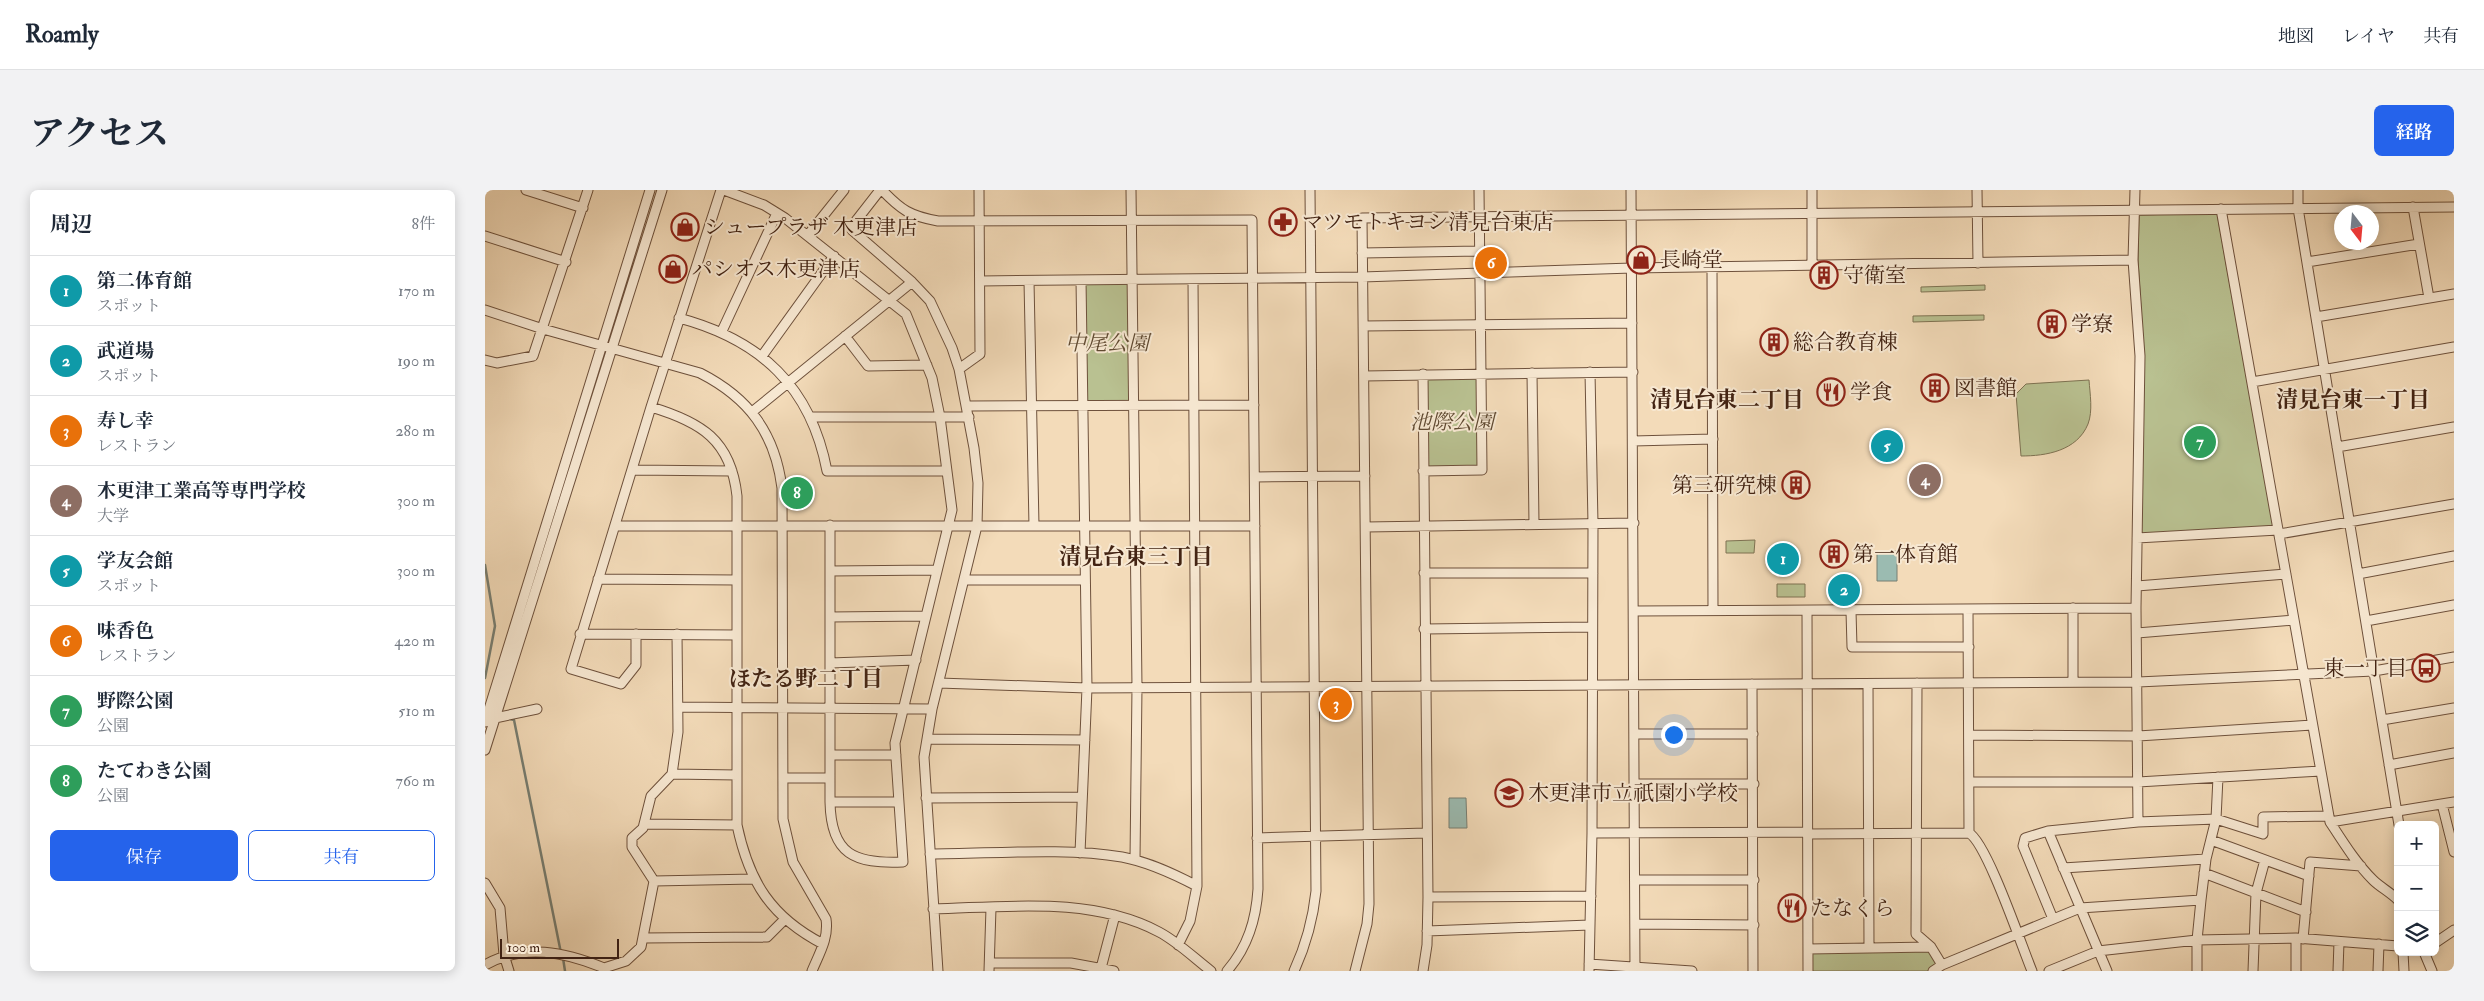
<!DOCTYPE html>
<html lang="ja">
<meta charset="utf-8">
<style>
body{margin:0;font-family:"IM FELL Double Pica","Noto Serif JP",serif;background:#f2f2f3;color:#1f2937}
.controls{position:absolute;right:15px;bottom:15px;display:grid;overflow:hidden;border-radius:8px;box-shadow:0 2px 12px #0003}
.controls button{width:45px;height:45px;display:grid;place-items:center;padding:0;border:0;border-bottom:1px solid #e0e1e3;background:#fff;color:#1f2937;font:25px sans-serif}
.compass{position:absolute;left:1849px;top:15px;width:45px;height:45px;border-radius:50%;background:#fff;box-shadow:0 2px 12px #0003;rotate:164deg}
.scale{position:absolute;left:15px;bottom:12px;width:119px;box-sizing:border-box;padding-left:5px;border:2px solid #422313;border-top:0;font-size:14px;line-height:18px;white-space:nowrap;color:#422313;-webkit-text-stroke:4px #f7e8d2;paint-order:stroke}
.you{position:absolute;left:1188px;top:544px;width:18px;height:18px;margin:-12px;border:4px solid #fff;border-radius:50%;background:#1a73e8;box-shadow:0 0 0 8px #1a73e833}
.badge{display:grid;place-items:center;width:32px;height:32px;border-radius:50%;background:#2563eb;color:#fff;font-size:16px;font-weight:700}
.pin{position:absolute;translate:-50% -50%;border:2px solid #fff;box-shadow:0 1px 5px #0006}
.list{margin:0;padding:0;list-style:none}
h2{display:flex;justify-content:space-between;align-items:center;height:65px;margin:0;padding:0 20px;font-size:21px}
h2 small{font-size:16px;font-weight:400;color:#747a83}
.list li{display:grid;grid-template-columns:32px 1fr auto;gap:15px;align-items:center;box-sizing:border-box;height:70px;padding:0 20px;border-top:1px solid #e0e1e3}
.list b{display:block;font-size:19px;white-space:nowrap}
.list p{margin:0;font-size:16px;white-space:nowrap;color:#747a83}
.list em{font-size:16px;font-style:normal;color:#747a83}
.actions{display:flex;gap:10px;padding:15px 20px}
.actions a{flex:1;padding:11px 0;border:1px solid #2563eb;border-radius:8px;text-align:center;font-size:18px;color:#2563eb}
.actions .main{background:#2563eb;color:#fff}
.icon{flex:none;width:28px;height:28px;fill:none;stroke:currentColor;stroke-width:2;stroke-linecap:round;stroke-linejoin:round}
.map{position:relative;flex:none;width:1969px;height:781px;overflow:hidden;border-radius:8px}
header{display:flex;align-items:center;gap:30px;box-sizing:border-box;height:70px;padding:0 25px;background:#fff;border-bottom:1px solid #e0e1e3}
header strong{font-size:24px}
nav{display:flex;gap:28px;margin-inline-start:auto;font-size:18px}
.intro{display:flex;align-items:center;justify-content:space-between;box-sizing:border-box;height:120px;padding:0 30px}
h1{margin:0;font-size:35px}
.button{padding:12px 22px;border-radius:8px;background:#2563eb;color:#fff;font-size:18px;font-weight:700}
main{display:flex;gap:30px;padding:0 30px}
aside{flex:1;background:#fff;border-radius:8px;box-shadow:0 2px 12px #0003}
.map>svg:first-child{display:block}
.green{fill:#b9c191;stroke:#7e7252}
.water{fill:#9bbbb1;stroke:#777e72}
.lines{fill:none;stroke-linecap:round;stroke-linejoin:round}
.stream{stroke:#777e72;stroke-width:2.5}
.minor-casing{stroke:#6e513c;stroke-width:11}
.minor{stroke:#f7e8d2;stroke-width:9}
.labels{text-anchor:middle;dominant-baseline:central;stroke-width:4;stroke-linejoin:round;paint-order:stroke}
.poi-label{font-size:21px;fill:#422313;stroke:#f7e8d2;text-anchor:start}
.park-label{font-size:21px;font-style:italic;fill:#604a32;stroke:#f7e8d2}
.neighbourhood-label{font-size:22px;font-weight:bold;fill:#422313;stroke:#f7e8d2}
</style>
<header>
<strong>Roamly</strong>
<nav><a>地図</a><a>レイヤ</a><a>共有</a></nav>
</header>
<div class="intro"><h1>アクセス</h1><a class="button">経路</a></div>
<main>
<aside>
<h2>周辺<small>8件</small></h2>
<ul class="list">
<li><span class="badge" style="background:#0f9aa8">1</span><div><b>第二体育館</b><p>スポット</p></div><em>170 m</em></li>
<li><span class="badge" style="background:#0f9aa8">2</span><div><b>武道場</b><p>スポット</p></div><em>190 m</em></li>
<li><span class="badge" style="background:#e8710a">3</span><div><b>寿し幸</b><p>レストラン</p></div><em>280 m</em></li>
<li><span class="badge" style="background:#8d6e63">4</span><div><b>木更津工業高等専門学校</b><p>大学</p></div><em>300 m</em></li>
<li><span class="badge" style="background:#0f9aa8">5</span><div><b>学友会館</b><p>スポット</p></div><em>300 m</em></li>
<li><span class="badge" style="background:#e8710a">6</span><div><b>味香色</b><p>レストラン</p></div><em>420 m</em></li>
<li><span class="badge" style="background:#2e9e5b">7</span><div><b>野際公園</b><p>公園</p></div><em>510 m</em></li>
<li><span class="badge" style="background:#2e9e5b">8</span><div><b>たてわき公園</b><p>公園</p></div><em>760 m</em></li>
</ul>
<div class="actions"><a class="main">保存</a><a>共有</a></div>
</aside>
<div class="map">
<svg width="1969" height="781" viewBox="0 0 1969 781">
<rect width="100%" height="100%" fill="#f3dbb9"/>
<filter id="stains"><feTurbulence type="fractalNoise" baseFrequency=".004" numOctaves="4"/><feColorMatrix values="0 0 0 0 .2 0 0 0 0 .09 0 0 0 0 .02 0 0 0 .5 -.17"/></filter>
<radialGradient id="worn" r=".72"><stop offset=".6" stop-color="#630" stop-opacity="0"/><stop offset="1" stop-color="#630" stop-opacity=".3"/></radialGradient>
<path class="green" d="M 1732,23 L 1788,336 L 1656,345 L 1659,167 L 1653,70 L 1654,25 Z
M 596,90 L 647,90 L 649,216 L 598,216 Z
M 1500,95 L 1500,100 L 1436,102 L 1436,97 Z
M 1499,125 L 1499,130 L 1428,132 L 1428,126 Z
M 995,183 L 997,280 L 938,281 L 938,184 Z
M 1604,190 C 1605,204 1608,221 1603,234 C 1592,261 1561,266 1536,266 L 1531,204 L 1541,194 Z
M 1270,350 L 1269,363 L 1241,363 L 1241,351 Z
M 1292,394 L 1320,394 L 1320,407 L 1292,407 Z
M 1446,757 L 1457,775 L 1448,781 L 1323,781 L 1323,759 Z"/>
<path class="water" d="M 1392,361 L 1412,361 L 1412,391 L 1392,391 Z
M 964,608 L 981,608 L 982,638 L 964,638 Z"/>
<g class="lines">
<path class="stream" d="M 0,375 L 10,436 L 0,488
M 25,529 L 29,530 L 76,763
M 78,768 L 80,781"/>
<g class="minor-casing">
<path id="minor" d="M 41,0 L 98,18
M 239,0 L 279,15 L 300,28 L 421,124 L 447,188 L 455,227 L 467,320 L 410,553 L 418,672 C 370,674 346,665 345,612 L 345,335
M 395,0 L 367,36 L 367,40 L 427,92 L 445,111 L 467,158 L 474,179 L 489,258 L 493,293 L 492,336 L 447,519 L 439,567 L 453,781
M 397,0 C 416,20 425,26 453,31 L 767,30 L 773,699 C 771,730 763,757 742,781
M 646,0 L 652,497 L 650,670
M 1146,0 L 1150,781
M 1327,0 L 1327,76
M 1492,0 L 1493,73
M 1813,0 L 1813,18 L 1914,635
M 1928,17 L 1944,108
M 1736,19 L 1845,632 C 1858,652 1871,673 1888,690 C 1895,697 1905,702 1913,710
M 323,45 L 359,0
M 0,46 L 81,72
M 877,63 L 994,61
M 1648,70 L 1655,166 L 1651,418 L 1653,632
M 1822,72 L 1934,54
M 1227,77 L 1228,420
M 495,91 L 877,87 L 1147,78 L 1648,70 L 1650,0
M 544,91 L 549,336
M 0,120 L 58,139 L 215,183 C 264,208 290,243 297,298 L 298,629 L 308,672 L 341,729 C 344,748 334,764 327,781
M 1831,127 L 1969,104
M 194,128 C 276,150 326,197 342,281 L 462,281
M 878,136 L 1147,133
M 237,141 L 292,23
M 360,146 L 383,176 L 442,175
M 277,166 L 349,66
M 0,170 L 12,173 L 48,166 L 103,0
M 474,179 L 495,164 L 494,0
M 1047,183 L 1049,334
M 938,184 L 943,707 L 942,755 L 938,781
M 879,186 L 1148,182
M 1767,192 L 1969,157
M 483,216 L 769,215
M 166,217 C 216,232 246,250 252,306 L 252,635 C 264,692 286,727 338,754
M 267,222 L 427,92
M 326,227 L 484,227
M 1148,251 L 1228,249
M 1852,257 L 1969,237
M 148,280 L 247,281
M 938,281 L 997,280 L 994,0
M 770,287 L 880,286
M 130,336 L 770,336
M 881,337 L 1149,333
M 1794,344 L 1969,314
M 1652,348 L 1793,340
M 345,381 L 452,380
M 939,383 L 1108,383
M 1873,384 L 1969,366
M 113,389 L 252,390
M 479,390 L 600,390
M 1652,396 L 1801,384
M 1483,420 L 1484,643
M 1150,421 L 1651,418
M 1322,421 L 1323,781
M 1366,421 L 1367,457 L 1484,457
M 345,427 L 441,426
M 1881,431 L 1969,415
M 939,439 L 1107,437
M 1652,443 L 1809,430
M 95,444 L 252,445
M 151,444 L 151,475 L 136,494 L 86,479 L 166,217 L 236,0
M 345,473 L 431,470
M 1588,492 L 1588,418
M 454,493 L 602,498 L 1653,492 L 1889,481 L 1969,467
M 1432,493 L 1431,744 L 1446,757 L 1457,775
M 1267,494 L 1268,781
M 1383,494 L 1384,758
M 193,517 L 447,519
M 10,528 L 52,519
M 1897,530 L 1969,518
M 0,532 L 165,0
M 1150,544 L 1268,544
M 1484,545 L 1653,546 L 1827,535
M 442,549 L 600,550
M 0,560 L 177,0
M 345,565 L 411,565
M 1904,575 L 1969,563
M 187,584 L 252,585
M 298,588 L 345,588
M 1484,592 L 1653,592 L 1836,581
M 1150,594 L 1269,594
M 441,608 L 597,607
M 345,612 L 414,612
M 1957,614 L 1969,662
M 1845,632 L 1969,612
M 159,634 L 252,635
M 1563,641 L 1622,781
M 1107,643 L 1322,642
M 1322,644 L 1484,643 C 1502,653 1537,757 1547,781
M 772,648 L 941,643
M 1726,650 L 1824,686
M 595,663 L 602,498 L 596,90
M 445,664 C 505,664 579,657 637,667 C 664,672 689,684 712,696
M 1578,678 L 1721,669
M 1719,683 L 1821,722
M 1150,690 L 1269,690
M 169,691 L 269,689
M 0,693 L 15,718 L 19,765 L 24,781
M 943,707 L 1106,706
M 448,719 C 523,717 606,706 674,742 C 693,752 709,768 726,781
M 1568,729 L 1538,656 L 1540,648 L 1563,641 L 1653,632 L 1731,629 L 1778,644 L 1778,627 L 1844,626
M 1150,734 L 1269,735
M 942,741 L 1105,735
M 158,748 L 282,747 L 300,729
M 1818,749 L 1825,672 L 1876,676
M 1950,753 L 1969,740
M 693,755 L 705,731 L 712,696 L 708,89
M 1323,759 L 1446,757
M 1918,762 L 1919,781
M 1939,762 L 1947,781
M 505,773 L 586,773 L 629,781
M 1104,774 L 1207,781
M 0,775 C 39,753 80,762 119,778 L 141,771 L 156,757 L 169,691 L 147,657 L 147,648 L 158,638 L 166,606 L 187,584 L 193,542 L 192,444
M 616,778 L 630,725
M 504,781 L 506,718
M 809,781 C 821,755 828,729 831,701 L 825,0
M 870,781 L 882,734 L 884,714 L 877,28 L 1969,17
M 1104,781 L 1107,643 L 1108,334 L 1105,182
M 1448,781 L 1457,775 L 1595,718 L 1716,710
M 1564,781 L 1613,761 L 1712,750 L 1811,748 L 1913,756
M 1712,781 L 1712,750 L 1716,710 L 1721,669 L 1731,629 L 1733,587
M 1768,781 L 1771,703 L 1780,670
M 1811,781 L 1811,748
M 1853,781 L 1854,752
M 1893,781 L 1894,754"/>
</g>
<use href="#minor" class="minor"/>
</g>
<defs>
<g id="pharmacy-ring" transform="scale(1.4375)"><circle r="9.5" fill="#f7e8d2" stroke="#8f2418" stroke-width="1.5"/><path d="M-2-6h4v4h4v4h-4v4h-4v-4h-4v-4h4Z" fill="#8f2418"/></g>
<g id="shop-ring" transform="scale(1.4375)"><circle r="9.5" fill="#f7e8d2" stroke="#8f2418" stroke-width="1.5"/><path d="M-5-2.5h2.3a2.7 3.5 0 0 1 5.4 0H5L5.5 6h-11ZM-1.5-2.5h3a1.5 2.3 0 0 0-3 0Z" fill="#8f2418"/></g>
<g id="building-ring" transform="scale(1.4375)"><circle r="9.5" fill="#f7e8d2" stroke="#8f2418" stroke-width="1.5"/><path d="M-4-6H4V6H1V3H-1V6H-4ZM-2.5-4.3h1.7v1.8h-1.7ZM.8-4.3h1.7v1.8H.8ZM-2.5-1h1.7V.8h-1.7ZM.8-1h1.7V.8H.8Z" fill="#8f2418"/></g>
<g id="restaurant-ring" transform="scale(1.4375)"><circle r="9.5" fill="#f7e8d2" stroke="#8f2418" stroke-width="1.5"/><path d="M-5-6h1v4h1v-4h1v4h1v-4h1v5L-1.5 .5V6h-2V.5L-5-1ZM5-6V6H3V1.5H1.5Q1.5-4 5-6Z" fill="#8f2418"/></g>
<g id="bus-ring" transform="scale(1.4375)"><circle r="9.5" fill="#f7e8d2" stroke="#8f2418" stroke-width="1.5"/><path d="M-5-6H5V4H4V6H2V4H-2V6H-4V4H-5ZM-3.5-4V0h7V-4ZM-3.5 1.2v1.5H-2V1.2ZM2 1.2v1.5H3.5V1.2Z" fill="#8f2418"/></g>
<g id="school-ring" transform="scale(1.4375)"><circle r="9.5" fill="#f7e8d2" stroke="#8f2418" stroke-width="1.5"/><path d="M0-5L7-2L0 1L-7-2ZM-4 1L0 2.5L4 1V4Q0 6-4 4Z" fill="#8f2418"/></g>
</defs>
<g fill-rule="evenodd">
<use href="#pharmacy-ring" x="798" y="32"/>
<use href="#shop-ring" x="200" y="37"/>
<use href="#shop-ring" x="1156" y="70"/>
<use href="#shop-ring" x="188" y="79"/>
<use href="#building-ring" x="1339" y="85"/>
<use href="#building-ring" x="1567" y="134"/>
<use href="#building-ring" x="1289" y="152"/>
<use href="#building-ring" x="1450" y="198"/>
<use href="#restaurant-ring" x="1346" y="202"/>
<use href="#building-ring" x="1311" y="295"/>
<use href="#building-ring" x="1349" y="364"/>
<use href="#bus-ring" x="1941" y="478"/>
<use href="#school-ring" x="1024" y="603"/>
<use href="#restaurant-ring" x="1307" y="718"/>
</g>
<g class="labels">
<g class="poi-label">
<text x="817" y="32">マツモトキヨシ清見台東店</text>
<text x="219" y="37">シュープラザ 木更津店</text>
<text x="1175" y="70">長崎堂</text>
<text x="207" y="79">パシオス木更津店</text>
<text x="1358" y="85">守衛室</text>
<text x="1586" y="134">学寮</text>
<text x="1308" y="152">総合教育棟</text>
<text x="1469" y="198">図書館</text>
<text x="1365" y="202">学食</text>
<text x="1292" y="295" text-anchor="end">第三研究棟</text>
<text x="1368" y="364">第一体育館</text>
<text x="1922" y="478" text-anchor="end">東一丁目</text>
<text x="1043" y="603">木更津市立祇園小学校</text>
<text x="1326" y="718">たなくら</text>
</g>
<g class="park-label">
<text x="622" y="153">中尾公園</text>
<text x="967" y="232">池際公園</text>
</g>
<g class="neighbourhood-label">
<text x="1242" y="210">清見台東二丁目</text>
<text x="1868" y="210">清見台東一丁目</text>
<text x="651" y="367">清見台東三丁目</text>
<text x="321" y="489">ほたる野二丁目</text>
</g>
</g>
<rect width="100%" height="100%" filter="url(#stains)"/>
<rect width="100%" height="100%" fill="url(#worn)"/>
</svg>
<div class="controls">
<button>+</button>
<button>−</button>
<button><svg class="icon" aria-label="layers" viewBox="0 0 24 24"><path d="M12 4l9 5-9 5-9-5zM3 14l9 5 9-5"/></svg></button>
</div>
<svg class="compass" viewBox="-18 -18 36 36"><path d="M0-13l5 13h-10z" fill="#e53935"/><path d="M0 13l5-13h-10z" fill="#747a83"/></svg>
<div class="scale">100 m</div>
<div class="you"></div>
<div class="pin badge" style="left:1298px;top:369px;background:#0f9aa8">1</div>
<div class="pin badge" style="left:1359px;top:400px;background:#0f9aa8">2</div>
<div class="pin badge" style="left:851px;top:514px;background:#e8710a">3</div>
<div class="pin badge" style="left:1440px;top:290px;background:#8d6e63">4</div>
<div class="pin badge" style="left:1402px;top:256px;background:#0f9aa8">5</div>
<div class="pin badge" style="left:1006px;top:73px;background:#e8710a">6</div>
<div class="pin badge" style="left:1715px;top:252px;background:#2e9e5b">7</div>
<div class="pin badge" style="left:312px;top:303px;background:#2e9e5b">8</div>
</div>
</main>
